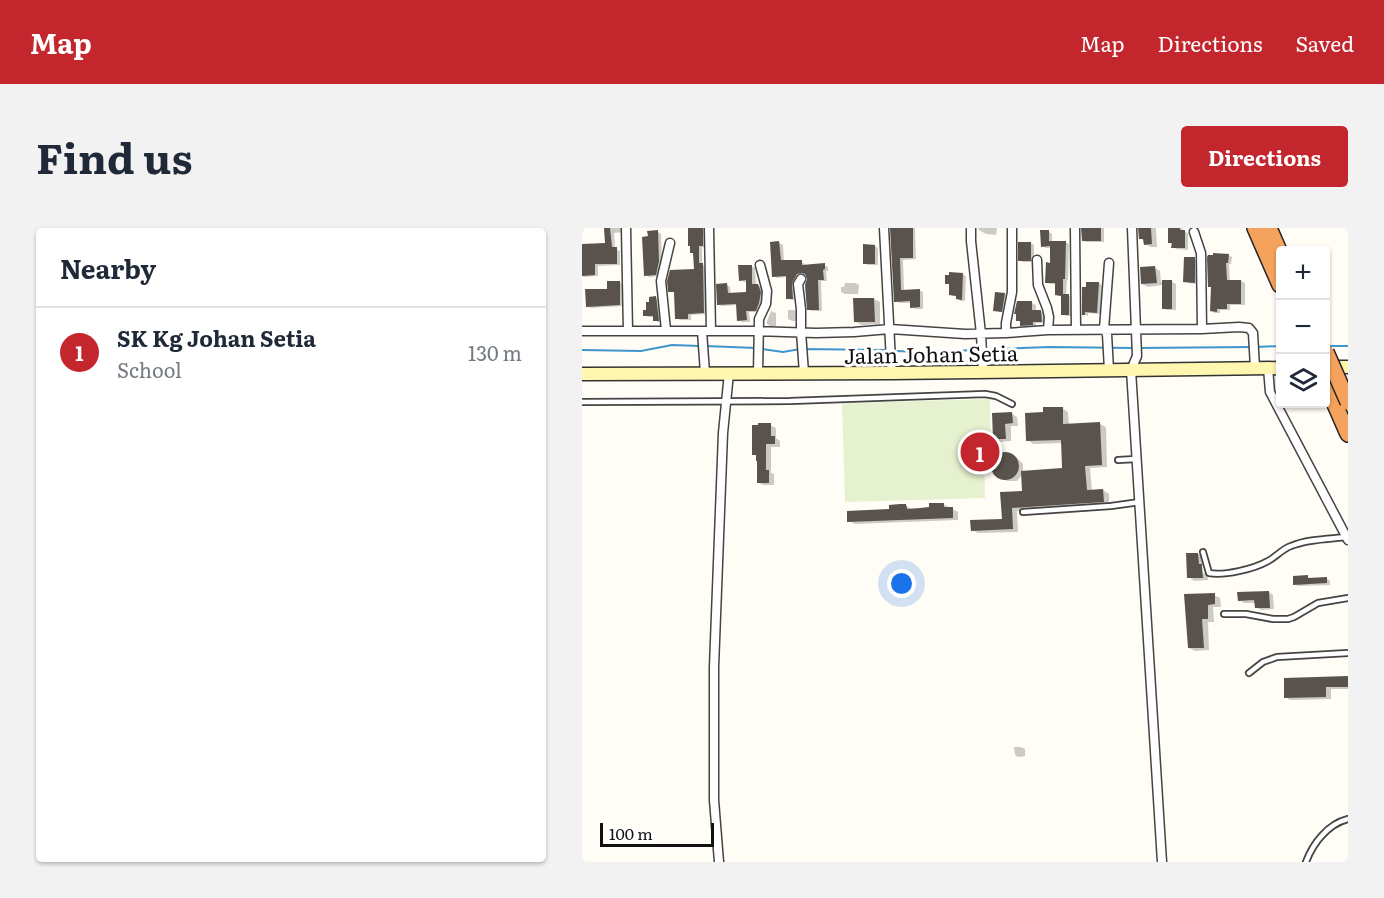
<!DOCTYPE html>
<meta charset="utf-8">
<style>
body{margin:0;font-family:Literata,serif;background:#f2f2f3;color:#1f2937}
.controls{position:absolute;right:18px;top:18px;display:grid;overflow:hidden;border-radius:6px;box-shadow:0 2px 4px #0004}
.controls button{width:54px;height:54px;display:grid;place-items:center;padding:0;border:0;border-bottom:2px solid #e0e1e3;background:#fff;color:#1f2937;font:30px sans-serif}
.scale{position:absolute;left:18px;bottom:15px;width:114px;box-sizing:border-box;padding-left:6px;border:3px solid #111;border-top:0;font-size:16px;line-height:21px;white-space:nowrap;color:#111;-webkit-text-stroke:4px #fff;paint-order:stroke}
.you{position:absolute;left:320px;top:356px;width:21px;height:21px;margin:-15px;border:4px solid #fff;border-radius:50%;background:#1a73e8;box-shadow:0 0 0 9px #1a73e833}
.badge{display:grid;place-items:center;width:39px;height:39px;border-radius:50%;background:#c4262e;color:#fff;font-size:20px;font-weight:700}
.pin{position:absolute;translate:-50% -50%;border:3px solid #fff;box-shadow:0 2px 6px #0006}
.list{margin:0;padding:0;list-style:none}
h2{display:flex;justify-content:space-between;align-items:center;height:78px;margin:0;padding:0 24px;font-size:26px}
h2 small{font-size:20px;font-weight:400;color:#747a83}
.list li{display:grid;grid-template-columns:39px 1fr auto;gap:18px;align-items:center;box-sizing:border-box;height:90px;padding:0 24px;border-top:2px solid #e0e1e3}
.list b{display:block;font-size:22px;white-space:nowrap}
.list p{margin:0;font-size:20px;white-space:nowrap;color:#747a83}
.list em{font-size:20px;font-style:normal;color:#747a83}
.icon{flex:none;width:33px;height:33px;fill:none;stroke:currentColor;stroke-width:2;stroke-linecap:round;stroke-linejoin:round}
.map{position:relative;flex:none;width:766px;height:634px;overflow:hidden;border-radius:6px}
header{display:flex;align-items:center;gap:36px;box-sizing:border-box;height:84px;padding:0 30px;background:#c4262e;color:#fff}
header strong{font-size:28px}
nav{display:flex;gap:33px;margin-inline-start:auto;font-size:21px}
.intro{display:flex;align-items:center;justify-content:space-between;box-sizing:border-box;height:144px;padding:0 36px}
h1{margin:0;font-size:42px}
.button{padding:15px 27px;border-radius:6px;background:#c4262e;color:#fff;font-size:21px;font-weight:700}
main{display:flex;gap:36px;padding:0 36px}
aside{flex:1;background:#fff;border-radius:6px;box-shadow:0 2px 4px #0004}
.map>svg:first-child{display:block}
.pitch{fill:#e6f2cf}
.shadow{fill:#0003}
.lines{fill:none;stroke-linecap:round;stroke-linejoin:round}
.stream{stroke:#3f96cf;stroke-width:2}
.building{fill:#5a524d}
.lane-casing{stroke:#444;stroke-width:8}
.street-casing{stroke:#444;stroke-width:11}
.secondary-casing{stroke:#333;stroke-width:15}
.highway-casing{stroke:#222;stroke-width:18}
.lane{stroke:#fff;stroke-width:4.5}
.street{stroke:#fff;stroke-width:8}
.secondary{stroke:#fff6b0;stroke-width:12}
.highway{stroke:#f5a25d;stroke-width:15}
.highway-bridge-casing{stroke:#222;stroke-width:18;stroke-linecap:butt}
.highway-bridge{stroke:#f5a25d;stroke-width:15}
.labels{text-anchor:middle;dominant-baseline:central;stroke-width:6;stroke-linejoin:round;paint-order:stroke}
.street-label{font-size:21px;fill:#111;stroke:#fff}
</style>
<header>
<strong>Map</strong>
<nav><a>Map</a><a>Directions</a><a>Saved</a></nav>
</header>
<div class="intro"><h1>Find us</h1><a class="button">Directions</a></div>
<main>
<aside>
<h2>Nearby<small></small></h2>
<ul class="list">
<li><span class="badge">1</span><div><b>SK Kg Johan Setia</b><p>School</p></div><em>130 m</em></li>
</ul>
</aside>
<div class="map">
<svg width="766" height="634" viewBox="0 0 766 634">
<rect width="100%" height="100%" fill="#fffdf5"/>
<path class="pitch" d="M 408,171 L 409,220 L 402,220 L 403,270 L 263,274 L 260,175 Z"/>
<path class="shadow" d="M 24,0 L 41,0 L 41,4 L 32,5 L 33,21 L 38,23 L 38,37 L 16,38 L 16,48 L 2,49 L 0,48 L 0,18 L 24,17 Z
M 105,0 L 125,0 L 124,19 L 120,19 L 120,36 L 124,39 L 125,86 L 109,87 L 109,92 L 98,92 L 94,90 L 94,65 L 88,63 L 113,43 L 112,26 L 108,2 Z
M 310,0 L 333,0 L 334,31 L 321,32 L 322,63 L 337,62 L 341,64 L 341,81 L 333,81 L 329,79 L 329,75 L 317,75 L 314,73 Z
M 396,0 L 415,0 L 414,7 L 404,6 L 397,2 Z
M 501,0 L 522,0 L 522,14 L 504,14 L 501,12 Z
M 558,0 L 574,0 L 575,19 L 569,19 L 563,16 L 563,13 L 558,10 Z
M 591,0 L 599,0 L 601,1 L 601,3 L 606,5 L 606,22 L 594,21 L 587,14 Z
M 76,4 L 79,6 L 80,35 L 77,48 L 67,49 L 63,47 Z
M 467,4 L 470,6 L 470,14 L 483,14 L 487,16 L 486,52 L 485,52 L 484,67 L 490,69 L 491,88 L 484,88 L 481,86 L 481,69 L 475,67 L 475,56 L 468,56 L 465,54 L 469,36 L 469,20 L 464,20 L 460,18 Z
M 197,15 L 201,17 L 202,34 L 219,34 L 223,36 L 223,38 L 242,37 L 246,39 L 246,43 L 244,43 L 245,53 L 239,53 L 240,83 L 230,83 L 227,81 L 227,50 L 224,47 L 219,47 L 214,72 L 209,72 L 206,70 L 206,49 L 195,50 L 192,48 Z
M 449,15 L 452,17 L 452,34 L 441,34 L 438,32 Z
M 293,18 L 296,20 L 296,37 L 286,37 L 283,35 Z
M 646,27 L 650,29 L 649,36 L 647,36 L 648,53 L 659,53 L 663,55 L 663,77 L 648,77 L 648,82 L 638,82 L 638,85 L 633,85 L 629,83 Z
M 612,31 L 616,33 L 616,56 L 606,55 L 602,53 Z
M 169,38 L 173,40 L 174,57 L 180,59 L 182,66 L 180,78 L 177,84 L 167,84 L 168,94 L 160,94 L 156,92 L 156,77 L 140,78 L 136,76 L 145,57 L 148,59 L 149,67 L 165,66 L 166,54 L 162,54 L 158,52 Z
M 572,39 L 578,43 L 579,54 L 590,54 L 594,56 L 594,82 L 585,82 L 581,80 L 581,57 L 566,59 L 560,56 Z
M 380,46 L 384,48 L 383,73 L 379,73 L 376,71 L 376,69 L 369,67 L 369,57 L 364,55 Z
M 37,54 L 41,56 L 41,78 L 9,80 L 5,78 Z
M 263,55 L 273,55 L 277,57 L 276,66 L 263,66 L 259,64 L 259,59 L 262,59 Z
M 506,55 L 517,55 L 520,57 L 518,86 L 506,85 L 506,88 L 502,86 Z
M 414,65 L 423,66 L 426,68 L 423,85 L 412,82 Z
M 74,70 L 77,72 L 80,94 L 76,94 L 72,92 L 72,89 L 66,89 L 63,87 Z
M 292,71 L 298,74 L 298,96 L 279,97 L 273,93 Z
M 436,75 L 450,75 L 454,77 L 454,84 L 459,84 L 462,86 L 463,95 L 454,95 L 454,98 L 443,99 L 439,97 L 439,94 L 435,92 Z
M 206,82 L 212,82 L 216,84 L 216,93 L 210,93 L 206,91 Z
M 189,83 L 194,85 L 194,98 L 188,98 L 185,96 L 185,93 Z
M 480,180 L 486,184 L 487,197 L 518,196 L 524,199 L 525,239 L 508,240 L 510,263 L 521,262 L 527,266 L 527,277 L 435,283 L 436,304 L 396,305 L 390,302 L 421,292 L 420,266 L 442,265 L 441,246 L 435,253 L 425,253 L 411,243 L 411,233 L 417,226 L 427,226 L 434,229 L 441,236 L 441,244 L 482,242 L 480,215 L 451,216 L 446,212 L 462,185 Z
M 430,186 L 435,189 L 436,198 L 429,198 L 429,213 L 418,214 L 413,210 Z
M 188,197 L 194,200 L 194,210 L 198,213 L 198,219 L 189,219 L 189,245 L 192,246 L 192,257 L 181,257 L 176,254 L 176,228 L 172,226 Z
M 361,276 L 376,284 L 376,292 L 273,296 L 267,293 L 324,278 L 330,281 L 338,282 Z
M 616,326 L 622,329 L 622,338 L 622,337 L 618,337 L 621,346 L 623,345 L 622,339 L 625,341 L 626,352 L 612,353 L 607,349 Z
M 725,349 L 730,351 L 744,350 L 748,353 L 748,357 L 716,358 L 713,356 Z
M 687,364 L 691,367 L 692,381 L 679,382 L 674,379 L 674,375 L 662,375 L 657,372 Z
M 632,367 L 638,370 L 639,379 L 631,379 L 632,394 L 626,394 L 627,422 L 613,423 L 607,420 L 604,368 Z
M 766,450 L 766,461 L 749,461 L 749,471 L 708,472 L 704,469 Z
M 432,519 L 439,519 L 443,521 L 443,528 L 436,529 L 433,527 Z"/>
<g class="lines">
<path class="stream" d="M 123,118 L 174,120
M 748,118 L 766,118
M 674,119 L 698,118
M 557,120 L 669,119
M 180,121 L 201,124 L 218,121 L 306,122
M 0,122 L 59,123 L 90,117 L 117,118
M 312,123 L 346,124 L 467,119 L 552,120"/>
</g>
<path class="building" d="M 22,0 L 28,0 L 30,19 L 35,19 L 35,36 L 13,36 L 13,47 L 0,48 L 0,16 L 23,15 Z
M 106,0 L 121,0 L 121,18 L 117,18 L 117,35 L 121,35 L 122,85 L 106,86 L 106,91 L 93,91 L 92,64 L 86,64 L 85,53 L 88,42 L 112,41 L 111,25 L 108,25 L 108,18 L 106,18 Z
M 308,0 L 331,0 L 331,30 L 318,30 L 319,62 L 338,61 L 338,79 L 328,80 L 328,73 L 312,74 Z
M 499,0 L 519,0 L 519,13 L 500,13 Z
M 556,0 L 569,0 L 570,16 L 562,17 L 561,11 L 557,11 Z
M 586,0 L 598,0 L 598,2 L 603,2 L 603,20 L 589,20 L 590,15 L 586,15 Z
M 76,2 L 77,33 L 74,47 L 62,48 L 60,9 L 66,8 L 65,3 Z
M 458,2 L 467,2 L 467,13 L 484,13 L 483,51 L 481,51 L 481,66 L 487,66 L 487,87 L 479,87 L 479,68 L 473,67 L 473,55 L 463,55 L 464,34 L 468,35 L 468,18 L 459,19 Z
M 197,13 L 199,32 L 220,32 L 220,37 L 243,35 L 243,41 L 241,42 L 242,52 L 236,52 L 237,82 L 225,82 L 223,57 L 225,51 L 223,46 L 220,45 L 215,46 L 211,53 L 210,57 L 211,71 L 204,71 L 204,48 L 190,49 L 188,14 Z
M 436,14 L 449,14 L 449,33 L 436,33 Z
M 281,16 L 293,17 L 293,36 L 281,36 Z
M 631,25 L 647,26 L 646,35 L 644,35 L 645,52 L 659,52 L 659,76 L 645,76 L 645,81 L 635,81 L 635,84 L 628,83 L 629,59 L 626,59 L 625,29 L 626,27 L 631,27 Z
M 602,29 L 613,29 L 613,55 L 601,54 Z
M 156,37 L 170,37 L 170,56 L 176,56 L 179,64 L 177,75 L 174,83 L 164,83 L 165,92 L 155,93 L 154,76 L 135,77 L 134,56 L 145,55 L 146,65 L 164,64 L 164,52 L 157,53 Z
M 573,38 L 575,55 L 559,56 L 558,39 Z
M 367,44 L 381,45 L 380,72 L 374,71 L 374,68 L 367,67 L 367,56 L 363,56 L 363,47 L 367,47 Z
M 580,52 L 590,52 L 590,81 L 580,81 Z
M 25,53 L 38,53 L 38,77 L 4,79 L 3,61 L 25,61 Z
M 504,54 L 517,54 L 515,85 L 503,84 L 503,87 L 500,87 L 500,59 L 504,59 Z
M 413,64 L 423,65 L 420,84 L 411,83 Z
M 74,68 L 77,93 L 71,93 L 71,88 L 61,88 L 61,82 L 64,82 L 64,74 L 67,74 L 67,69 Z
M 271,70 L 292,70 L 293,94 L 272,94 Z
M 435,73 L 450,73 L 450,82 L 459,82 L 460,94 L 451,94 L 451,97 L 438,98 L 438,93 L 434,93 L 434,86 L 432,86 Z
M 461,179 L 481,179 L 481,196 L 518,194 L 520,237 L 503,238 L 505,262 L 521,261 L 522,274 L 430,280 L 431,301 L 389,303 L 388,292 L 420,291 L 418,264 L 440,263 L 439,243 L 480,240 L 479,212 L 444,213 L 443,185 L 461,184 Z
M 430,184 L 431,195 L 423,196 L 424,211 L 411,211 L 410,185 Z
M 176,195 L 189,195 L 189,208 L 193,208 L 193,216 L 184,216 L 184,242 L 187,242 L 187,255 L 175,255 L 175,233 L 174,233 L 174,227 L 170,227 L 170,197 L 176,197 Z
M409 238a14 14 0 1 1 28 0a14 14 0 1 1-28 0Z
M 347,275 L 362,275 L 362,279 L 371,279 L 371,290 L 265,294 L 265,283 L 307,281 L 307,277 L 318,276 L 324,276 L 325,281 L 338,280 L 347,279 Z
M 604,325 L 616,325 L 617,336 L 620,336 L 620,338 L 621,350 L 605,350 Z
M 726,347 L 726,350 L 745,349 L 745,355 L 711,357 L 711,348 Z
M 687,363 L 688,380 L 673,380 L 672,372 L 656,373 L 655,364 Z
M 633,365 L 633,376 L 626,377 L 626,391 L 620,391 L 622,420 L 606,420 L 602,366 Z
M 766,448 L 766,459 L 744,459 L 744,469 L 702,470 L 702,450 Z"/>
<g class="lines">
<g class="lane-casing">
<path id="lane" d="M 0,174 L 208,173 L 403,166 L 414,168 L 430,176
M 536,232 L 555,231
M 441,284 L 529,278 L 558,274
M 621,324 L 627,345 C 642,348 672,341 686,333 C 694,329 700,321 709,318 C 726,311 747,311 765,309
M 642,386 L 664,386 L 691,391 L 706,391 L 712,389 L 736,375 L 766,370
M 667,445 L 681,434 L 695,429 L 766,425
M 724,634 C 731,615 746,596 766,591"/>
</g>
<g class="street-casing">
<path id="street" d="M 44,0 L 46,103
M 127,0 L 129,103
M 302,0 L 309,133 L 310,145
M 389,0 L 389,13 L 399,106 L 401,144
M 493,0 L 494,101
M 550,0 L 555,128 L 549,142 L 580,634
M 612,4 L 619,25 L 620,101
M 455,32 L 456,57 L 465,80 L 467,89 L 466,102
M 527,35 L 522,101 L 525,106 L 527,142
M 219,51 L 216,56 L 219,81 L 219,104 L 222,145
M 84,102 L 79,53 L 88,15
M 0,103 L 176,103 L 234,105 L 272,104 L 308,101 L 383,106 L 424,105 L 466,102 L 620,101 L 657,99 L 667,100 L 671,105 L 673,140
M 120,103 L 123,145
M 424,105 L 424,95 L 430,64 L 430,0
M 686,140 L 688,164 L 766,312
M 176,145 L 177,91 L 184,76 L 185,63 L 178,37
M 137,634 L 132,572 L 132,439 L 141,205 L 147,145"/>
</g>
<g class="secondary-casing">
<path id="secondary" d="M 744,139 L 766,139
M 0,146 L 310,145 L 698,140"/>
</g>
<g class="highway-casing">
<path id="highway" d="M 673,0 L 698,57
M 687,0 L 698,25
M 744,156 L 766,206"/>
</g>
<use href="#lane" class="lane"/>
<use href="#street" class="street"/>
<use href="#secondary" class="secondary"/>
<use href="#highway" class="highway"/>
<g class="highway-bridge-casing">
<path id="highway-bridge" d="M 744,124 L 766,174"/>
</g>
<use href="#highway-bridge" class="highway-bridge"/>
</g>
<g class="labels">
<g class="street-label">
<text transform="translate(349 125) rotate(-1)">Jalan Johan Setia</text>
</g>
</g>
</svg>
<div class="controls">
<button>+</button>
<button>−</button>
<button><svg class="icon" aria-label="layers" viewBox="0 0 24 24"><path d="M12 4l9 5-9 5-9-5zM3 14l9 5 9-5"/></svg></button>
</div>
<div class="scale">100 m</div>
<div class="you"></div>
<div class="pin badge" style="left:398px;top:224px">1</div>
</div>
</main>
